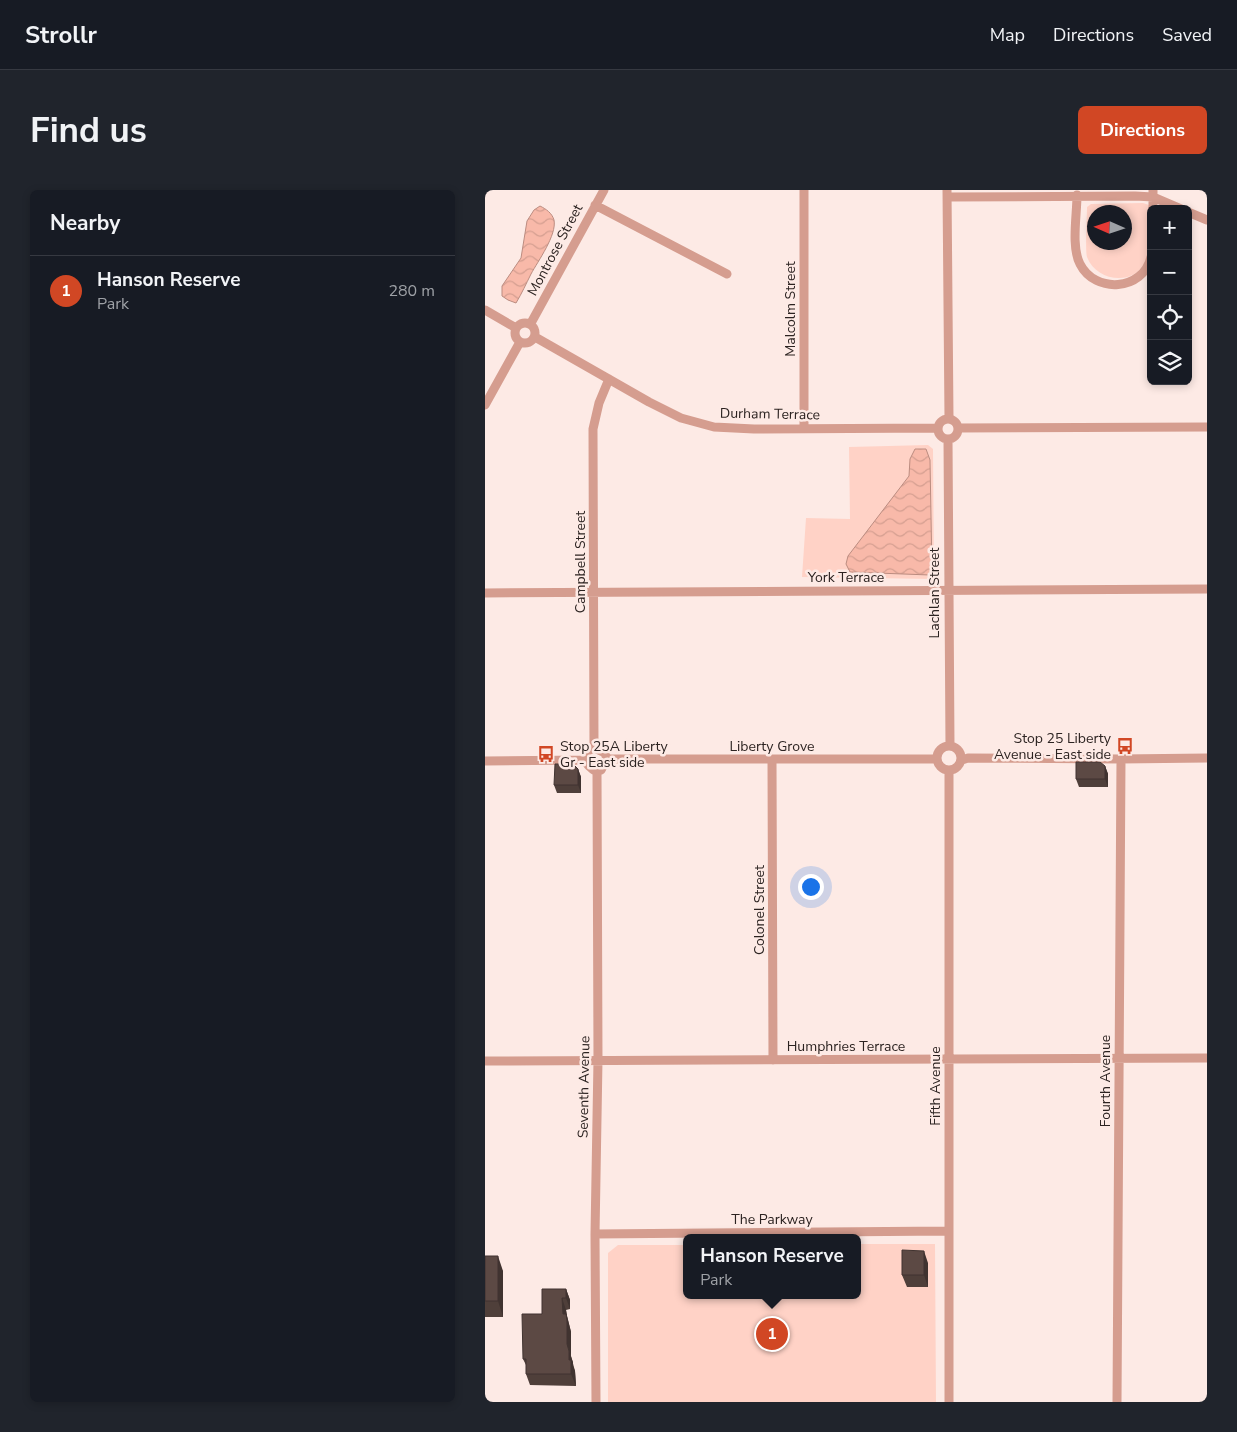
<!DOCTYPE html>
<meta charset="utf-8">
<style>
body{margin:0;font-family:"Nunito Sans",sans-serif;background:#20242c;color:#f1f3f6}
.controls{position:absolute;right:15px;top:15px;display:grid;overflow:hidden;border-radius:8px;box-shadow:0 2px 8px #0003}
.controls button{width:45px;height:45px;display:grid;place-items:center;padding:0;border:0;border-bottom:1px solid #363941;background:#171b24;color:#f1f3f6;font:25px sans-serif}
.compass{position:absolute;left:602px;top:15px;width:45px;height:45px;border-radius:50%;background:#171b24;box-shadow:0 2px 8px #0003;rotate:273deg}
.you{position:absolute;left:325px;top:696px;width:18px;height:18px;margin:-12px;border:4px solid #fff;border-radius:50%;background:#1a73e8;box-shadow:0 0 0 8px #1a73e833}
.badge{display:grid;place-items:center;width:32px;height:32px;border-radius:50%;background:#d14724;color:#fff;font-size:16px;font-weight:700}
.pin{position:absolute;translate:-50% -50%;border:2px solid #fff;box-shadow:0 1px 5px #0006}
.popup{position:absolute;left:198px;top:1044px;width:178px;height:65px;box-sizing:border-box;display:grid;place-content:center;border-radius:8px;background:#171b24;filter:drop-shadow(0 1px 4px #0005);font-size:16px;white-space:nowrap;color:#9ea1a6}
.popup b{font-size:19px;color:#f1f3f6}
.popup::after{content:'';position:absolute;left:50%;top:100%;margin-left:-10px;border:10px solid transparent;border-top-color:#171b24}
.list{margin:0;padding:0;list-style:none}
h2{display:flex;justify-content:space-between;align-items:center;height:65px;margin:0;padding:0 20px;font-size:21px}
h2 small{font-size:16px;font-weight:400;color:#9ea1a6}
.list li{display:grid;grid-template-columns:32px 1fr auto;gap:15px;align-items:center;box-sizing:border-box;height:70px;padding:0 20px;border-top:1px solid #363941}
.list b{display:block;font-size:19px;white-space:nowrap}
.list p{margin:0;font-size:16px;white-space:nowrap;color:#9ea1a6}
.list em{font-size:16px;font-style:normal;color:#9ea1a6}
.icon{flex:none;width:28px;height:28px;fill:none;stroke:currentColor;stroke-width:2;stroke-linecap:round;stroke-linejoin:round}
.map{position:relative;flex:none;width:722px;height:1212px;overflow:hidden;border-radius:8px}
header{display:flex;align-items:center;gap:30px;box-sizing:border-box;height:70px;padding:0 25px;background:#171b24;border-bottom:1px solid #363941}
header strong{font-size:24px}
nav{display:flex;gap:28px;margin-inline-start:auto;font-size:18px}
.intro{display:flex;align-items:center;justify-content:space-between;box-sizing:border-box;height:120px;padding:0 30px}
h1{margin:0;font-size:35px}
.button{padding:12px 22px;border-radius:8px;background:#d14724;color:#fff;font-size:18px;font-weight:700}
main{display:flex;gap:30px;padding:0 30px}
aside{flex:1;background:#171b24;border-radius:8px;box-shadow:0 2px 8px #0003}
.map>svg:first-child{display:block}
.park{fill:#ffd2c6;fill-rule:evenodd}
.water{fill:url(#water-waves);stroke:#bb8c80}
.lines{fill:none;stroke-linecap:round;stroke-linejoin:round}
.street{stroke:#d59d8f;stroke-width:9}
.wall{fill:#4f3f3a}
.shaded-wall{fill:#403330}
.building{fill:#5c4944;stroke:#403330}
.labels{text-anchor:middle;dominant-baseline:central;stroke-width:5;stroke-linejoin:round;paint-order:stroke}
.street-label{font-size:14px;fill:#2c2321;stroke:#fdeae5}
.poi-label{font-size:14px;fill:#2c2321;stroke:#fdeae5;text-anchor:end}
</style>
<header>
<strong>Strollr</strong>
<nav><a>Map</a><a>Directions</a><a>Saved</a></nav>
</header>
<div class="intro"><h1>Find us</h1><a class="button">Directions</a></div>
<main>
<aside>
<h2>Nearby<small></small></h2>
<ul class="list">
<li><span class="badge">1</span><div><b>Hanson Reserve</b><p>Park</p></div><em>280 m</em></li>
</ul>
</aside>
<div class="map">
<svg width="722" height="1212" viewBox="0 0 722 1212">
<defs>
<pattern id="water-waves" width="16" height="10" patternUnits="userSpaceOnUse" patternTransform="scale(1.25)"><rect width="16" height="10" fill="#f8b9a9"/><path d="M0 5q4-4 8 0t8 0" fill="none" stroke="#d59f91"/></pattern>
</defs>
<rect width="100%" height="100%" fill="#fdeae5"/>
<path class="park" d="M 658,13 L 664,15 C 664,33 667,56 660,72 C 648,97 611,91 602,67 C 600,60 602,26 602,17 L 606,14 ZM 610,22 L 640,22 L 640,52 L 610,52 Z
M 443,255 L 448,259 L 449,389 L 317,387 L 321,328 L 365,329 L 364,257 Z
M 372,1054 L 450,1054 L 451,1212 L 123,1212 L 123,1063 L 133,1055 L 202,1055 L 202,1105 L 372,1105 Z"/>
<path class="water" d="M 55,16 C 61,19 67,23 69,30 C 72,45 53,71 46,84 C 41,94 37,103 31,113 L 23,110 L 17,106 L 17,96 L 36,68 L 42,31 L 49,20 Z
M 430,259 L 441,259 L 445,270 L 447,382 L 445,385 L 365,382 L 361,374 L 363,366 L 424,286 L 425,269 Z"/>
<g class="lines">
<path class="street" d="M 319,0 L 319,239
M 462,0 L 464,228
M 592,5 C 592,25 586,57 595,74 C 610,104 658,101 666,67
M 463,7 L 650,6 L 668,7 L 696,19
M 110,15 L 242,84
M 668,19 L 668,0
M 703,22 L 722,30
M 0,120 L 31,138
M30 143a10 10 0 1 1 20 0a10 10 0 1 1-20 0Z
M 46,133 L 119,0
M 50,147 L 164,212 L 196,228 L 229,237 L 269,239 L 453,238
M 0,215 L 35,152
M453 239a10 10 0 1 1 20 0a10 10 0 1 1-20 0Z
M 473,238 L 722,237
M 463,249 L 465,556
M 0,403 L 722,399
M452 568a12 12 0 1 1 24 0a12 12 0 1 1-24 0Z
M 109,558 L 108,239 L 114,213 L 124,189
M 109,558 L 120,563 L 122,569 L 116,580 L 112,582 C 101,576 92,564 109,558 Z
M 122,569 L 452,569
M 287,570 L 288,870
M 477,570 L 483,568 L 636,569 L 722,568
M 0,571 L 99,570
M 464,581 L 464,1212
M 0,871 L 722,868
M 110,1044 L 464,1041
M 111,1212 L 110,1044 L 113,870 L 112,582
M 632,1212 L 636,569"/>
</g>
<path class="wall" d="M 620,576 L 623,584 L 623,597 L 594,597 L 591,589 Z
M 93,579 L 96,587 L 96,603 L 72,603 L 69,595 Z
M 0,1066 L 18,1081 L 18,1127 L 0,1127 Z
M 443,1073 L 443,1097 L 422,1097 L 417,1085 Z
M 81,1099 L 85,1110 L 85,1119 L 81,1120 L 82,1126 L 86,1142 L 86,1166 L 90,1181 L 91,1196 L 45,1195 L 41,1184 L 41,1175 L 38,1169 L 57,1124 Z"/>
<path class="shaded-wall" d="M 620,576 L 623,584 L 623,597 L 620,589 Z
M 93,579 L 96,587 L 96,603 L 93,595 Z
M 439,1061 L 443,1073 L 443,1097 L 439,1085 Z
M 13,1066 L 18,1081 L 18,1127 L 13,1111 Z
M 81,1099 L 85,1110 L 85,1119 L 81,1108 Z
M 77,1108 L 81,1120 L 82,1126 L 86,1142 L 86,1166 L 82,1154 L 78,1124 Z
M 84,1161 L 88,1172 L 88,1176 L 90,1181 L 91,1196 L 86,1184 L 84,1170 Z"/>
<path class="building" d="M 591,572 L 615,572 L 620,576 L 620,589 L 591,589 Z
M 70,574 L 88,574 L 93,579 L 93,595 L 69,595 Z
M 417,1060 L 439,1061 L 439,1085 L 417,1085 Z
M 0,1066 L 13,1066 L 13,1111 L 0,1111 Z
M 57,1099 L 81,1099 L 81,1108 L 77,1108 L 78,1124 L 81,1124 L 82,1130 L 82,1154 L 84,1161 L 84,1170 L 86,1170 L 86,1184 L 41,1184 L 41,1169 L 38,1169 L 37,1124 L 57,1124 Z"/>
<defs>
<g id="bus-bare" transform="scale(1.35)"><path d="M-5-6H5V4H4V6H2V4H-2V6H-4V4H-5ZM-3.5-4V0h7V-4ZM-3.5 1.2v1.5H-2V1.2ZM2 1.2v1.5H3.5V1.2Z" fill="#d14724" stroke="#fdeae5" stroke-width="2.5" paint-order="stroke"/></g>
</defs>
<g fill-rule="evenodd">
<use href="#bus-bare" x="640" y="556"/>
<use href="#bus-bare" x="61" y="564"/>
</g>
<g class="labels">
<g class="street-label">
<text transform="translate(70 60) rotate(-62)">Montrose Street</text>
<text transform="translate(305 119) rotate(-90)">Malcolm Street</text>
<text transform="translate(285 224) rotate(1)">Durham Terrace</text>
<text transform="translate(95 372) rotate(-90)">Campbell Street</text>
<text x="361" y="387">York Terrace</text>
<text transform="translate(449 403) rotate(-90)">Lachlan Street</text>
<text x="287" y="556">Liberty Grove</text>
<text transform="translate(274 720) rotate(-90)">Colonel Street</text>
<text x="361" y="856">Humphries Terrace</text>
<text transform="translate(620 891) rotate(-90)">Fourth Avenue</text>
<text transform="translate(450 896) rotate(-90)">Fifth Avenue</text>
<text transform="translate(99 897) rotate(-89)">Seventh Avenue</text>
<text x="287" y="1029">The Parkway</text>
</g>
<g class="poi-label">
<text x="626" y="548">Stop 25 Liberty<tspan x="626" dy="16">Avenue - East side</tspan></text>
<text x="75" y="556" text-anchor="start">Stop 25A Liberty<tspan x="75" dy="16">Gr - East side</tspan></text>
</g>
</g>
</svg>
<div class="controls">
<button>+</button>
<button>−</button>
<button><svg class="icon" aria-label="locate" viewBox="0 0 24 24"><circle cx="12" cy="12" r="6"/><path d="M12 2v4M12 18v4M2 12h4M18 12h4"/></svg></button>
<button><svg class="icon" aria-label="layers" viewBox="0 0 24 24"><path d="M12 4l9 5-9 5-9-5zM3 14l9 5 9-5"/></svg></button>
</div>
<svg class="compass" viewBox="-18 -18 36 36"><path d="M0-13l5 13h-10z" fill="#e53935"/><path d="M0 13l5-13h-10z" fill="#9ea1a6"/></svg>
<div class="you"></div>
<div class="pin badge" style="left:287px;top:1144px">1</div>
<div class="popup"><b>Hanson Reserve</b>Park</div>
</div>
</main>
